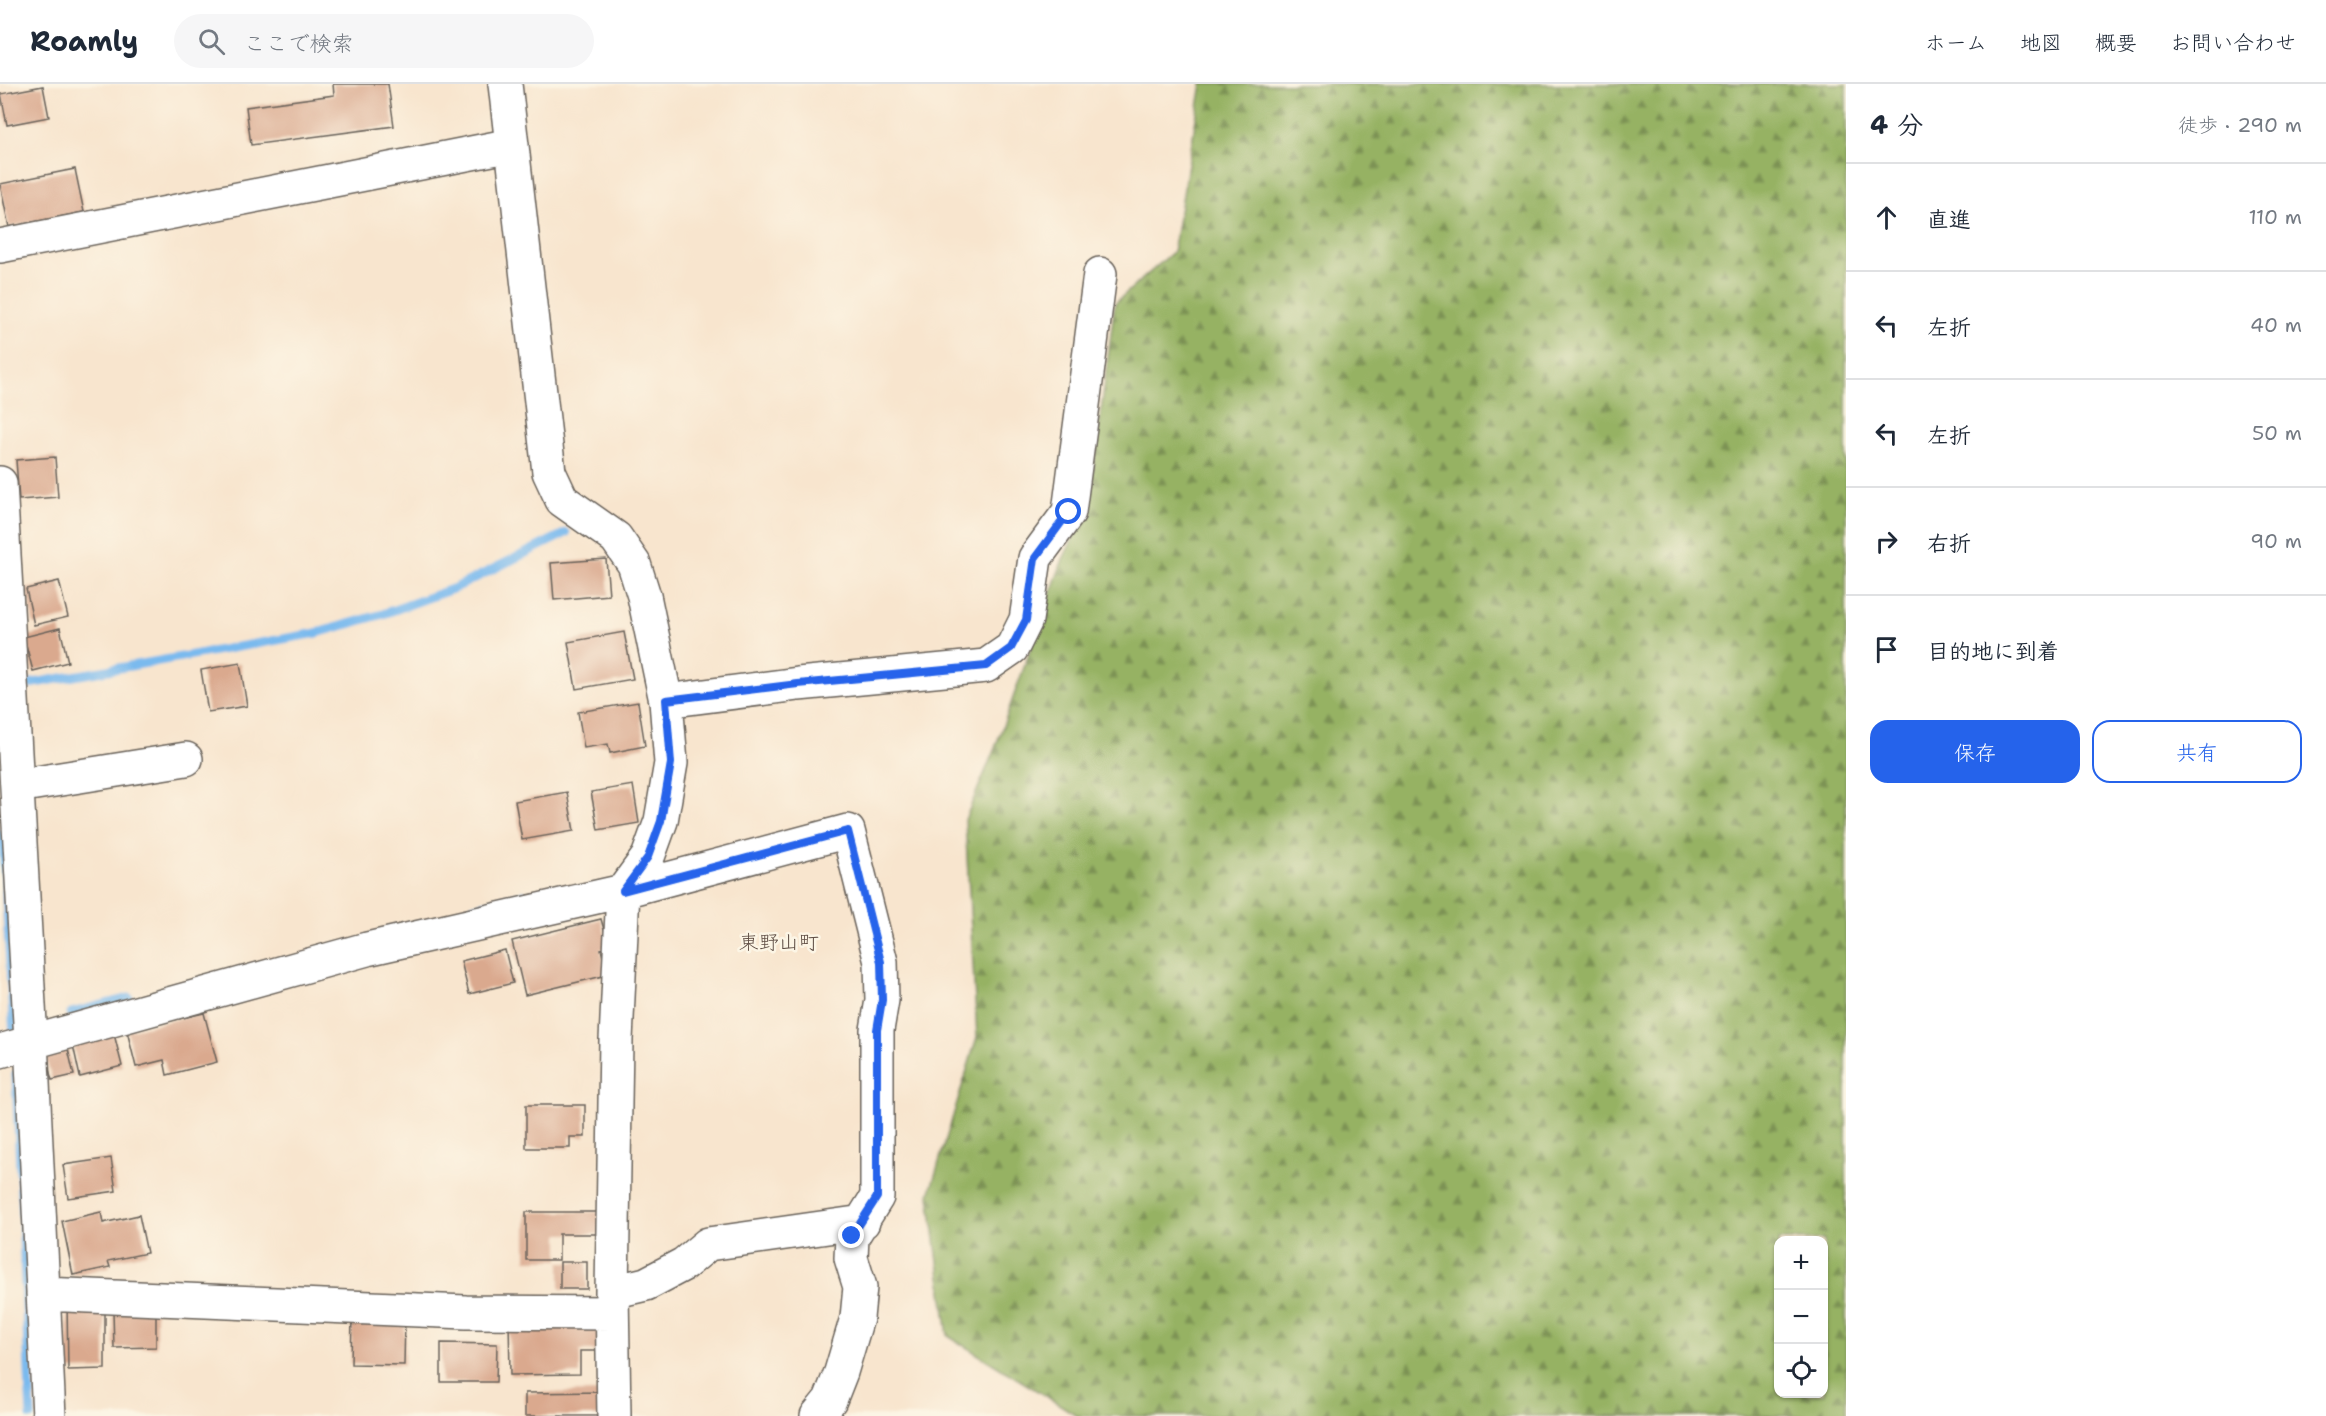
<!DOCTYPE html>
<html lang="ja">
<meta charset="utf-8">
<style>
body{margin:0;font-family:"Shantell Sans","Klee One",sans-serif;background:#f6f6f7;color:#1f2937}
.controls{position:absolute;right:18px;bottom:18px;display:grid;overflow:hidden;border-radius:12px;box-shadow:0 2px 4px #0004}
.controls button{width:54px;height:54px;display:grid;place-items:center;padding:0;border:0;border-bottom:2px solid #e0e1e3;background:#fff;color:#1f2937;font:30px sans-serif}
.stop{position:absolute;width:18px;height:18px;margin:-14px;border:4px solid #2563eb;border-radius:50%;background:#fff}
.stop.end{background:#2563eb;border-color:#fff;box-shadow:0 2px 6px #0008}
.list{margin:0;padding:0;list-style:none}
h2{display:flex;justify-content:space-between;align-items:center;height:78px;margin:0;padding:0 24px;font-size:26px}
h2 small{font-size:20px;font-weight:400;color:#747a83}
.list li{display:grid;grid-template-columns:39px 1fr auto;gap:18px;align-items:center;box-sizing:border-box;height:108px;padding:0 24px;border-top:2px solid #e0e1e3}
.list b{display:block;font-size:22px;white-space:nowrap}
.list em{font-size:20px;font-style:normal;color:#747a83}
.actions{display:flex;gap:12px;padding:18px 24px}
.actions a{flex:1;padding:14px 0;border:2px solid #2563eb;border-radius:18px;text-align:center;font-size:21px;color:#2563eb}
.actions .main{background:#2563eb;color:#fff}
.icon{flex:none;width:33px;height:33px;fill:none;stroke:currentColor;stroke-width:2;stroke-linecap:round;stroke-linejoin:round}
.map{position:relative;flex:none;width:1846px;height:1332px;overflow:hidden}
header{display:flex;align-items:center;gap:36px;box-sizing:border-box;height:84px;padding:0 30px;background:#fff;border-bottom:2px solid #e0e1e3}
header strong{font-size:28px}
nav{display:flex;gap:33px;margin-inline-start:auto;font-size:21px}
.search{width:420px;height:54px;background:#f6f6f7;display:flex;align-items:center;gap:15px;box-sizing:border-box;padding:0 21px;border-radius:33px;color:#747a83;font-size:22px}
main{display:flex}
aside{flex:1;background:#fff}
.map>svg:first-child{display:block}
.forest{fill:url(#forest-firs);stroke:#596740;stroke-width:1.5;fill-rule:evenodd}
.lines{fill:none;stroke-linecap:round;stroke-linejoin:round}
.stream{stroke:#7abaee;stroke-width:9}
.building{fill:#daa98e}
.street-casing{stroke:#69625a;stroke-width:36}
.street{stroke:#fff;stroke-width:33}
.route{stroke:#2563eb;stroke-width:8}
.labels{text-anchor:middle;dominant-baseline:central;stroke-width:5;stroke-linejoin:round;paint-order:stroke}
.quarter-label{font-size:20px;fill:#5e4d44;stroke:#fcf5e5}
</style>
<header>
<strong>Roamly</strong>
<div class="search"><svg class="icon" aria-label="search" viewBox="0 0 24 24"><circle cx="10" cy="10" r="6"/><path d="M15 15l6 6"/></svg>ここで検索</div>
<nav><a>ホーム</a><a>地図</a><a>概要</a><a>お問い合わせ</a></nav>
</header>
<main>
<div class="map">
<svg width="1846" height="1332" viewBox="0 0 1846 1332">
<defs>
<pattern id="forest-firs" width="22" height="20" patternUnits="userSpaceOnUse" patternTransform="scale(1.5)"><rect width="22" height="20" fill="#96b264"/><path d="M5 1l3.5 6h-7zM16 11l3.5 6h-7z" fill="#7a9052"/></pattern>
</defs>
<rect width="100%" height="100%" fill="#fcf5e5"/>
<filter id="ink" filterUnits="userSpaceOnUse"><feTurbulence type="fractalNoise" baseFrequency=".0167" numOctaves="2"/><feDisplacementMap in="SourceGraphic" scale="12" xChannelSelector="R" yChannelSelector="G"/><feConvolveMatrix kernelMatrix="1 2 1 2 8 2 1 2 1" color-interpolation-filters="sRGB"/></filter>
<filter id="wash" filterUnits="userSpaceOnUse"><feTurbulence type="fractalNoise" baseFrequency=".008" numOctaves="4" result="noise"/><feDisplacementMap in="SourceGraphic" scale="24" xChannelSelector="R" yChannelSelector="G"/><feGaussianBlur stdDeviation="1.35" result="paint"/><feColorMatrix in="noise" values="0 0 0 0 0 0 0 0 0 0 0 0 0 0 0 0 0 1.4 0 .05"/><feComposite in="paint" operator="in"/></filter>
<g filter="url(#wash)">
<rect width="100%" height="100%" fill="#f8e5ce"/>
<path class="forest" d="M 1202,0 L 1846,0 L 1846,1332 L 1078,1332 L 948,1252 L 929,1111 L 977,953 L 965,736 L 995,664 L 1063,475 L 1089,421 L 1115,219 L 1173,168 ZM 1778,1156 L 1824,1156 L 1824,1310 L 1778,1310 Z"/>
<g class="lines">
<path class="stream" d="M 23,601 L 317,549 L 383,530 L 455,504 L 566,449
M 3,749 L 14,952
M 473,824 L 523,811
M 71,929 L 129,914
M 16,990 L 31,1332"/>
</g>
<g id="blocks">
<path class="building" d="M 333,0 L 388,0 L 394,42 L 251,61 L 246,23 L 334,11 Z
M 43,2 L 49,33 L 7,41 L 1,10 Z
M 75,85 L 84,128 L 9,143 L 0,100 Z
M 55,373 L 58,413 L 19,416 L 16,376 Z
M 606,475 L 609,511 L 554,516 L 551,479 Z
M 59,497 L 68,533 L 34,541 L 26,505 Z
M 60,544 L 68,578 L 33,587 L 24,553 Z
M 624,548 L 633,595 L 576,605 L 568,558 Z
M 240,579 L 247,622 L 208,628 L 201,586 Z
M 638,618 L 645,662 L 610,669 L 608,660 L 584,664 L 578,628 Z
M 633,701 L 639,739 L 598,746 L 591,708 Z
M 567,708 L 574,747 L 522,756 L 515,717 Z
M 601,835 L 609,864 L 601,865 L 607,891 L 525,911 L 512,857 Z
M 505,866 L 513,899 L 469,910 L 461,877 Z
M 204,929 L 217,978 L 167,991 L 164,976 L 136,983 L 127,947 Z
M 114,950 L 122,982 L 80,993 L 73,961 Z
M 68,965 L 74,991 L 52,996 L 45,971 Z
M 526,1021 L 585,1021 L 585,1053 L 570,1053 L 570,1064 L 526,1064 Z
M 111,1074 L 116,1107 L 68,1114 L 63,1081 Z
M 101,1128 L 103,1139 L 139,1131 L 147,1169 L 108,1177 L 110,1183 L 73,1191 L 62,1137 Z
M 526,1128 L 600,1128 L 600,1150 L 559,1150 L 559,1176 L 526,1176 Z
M 560,1178 L 587,1178 L 587,1205 L 560,1205 Z
M 105,1216 L 105,1285 L 68,1286 L 67,1217 Z
M 113,1227 L 156,1227 L 156,1263 L 114,1264 Z
M 352,1232 L 405,1233 L 404,1281 L 351,1280 Z
M 509,1235 L 604,1235 L 605,1267 L 580,1267 L 580,1290 L 510,1291 Z
M 441,1259 L 497,1260 L 496,1298 L 441,1298 Z
M 605,1308 L 605,1332 L 525,1332 L 525,1309 Z"/>
</g>
</g>
<g filter="url(#ink)">
<use href="#blocks" fill-opacity="0" stroke="#69625a" stroke-width="1.5"/>
<g class="lines">
<g class="street-casing">
<path id="street" d="M 505,0 L 549,388 L 562,416 L 616,454 L 634,480 L 644,512 L 666,617 L 671,679 L 661,737 L 648,773 L 623,807 L 616,956 L 612,1208 L 614,1332
M 0,162 L 512,61
M 0,399 L 31,957 L 49,1332
M 666,617 L 798,600 L 986,582 L 1012,564 L 1026,536 L 1035,474 L 1069,428 L 1100,190
M 17,702 L 186,675
M 0,967 L 367,865 L 623,807 L 848,747 L 881,878 L 882,916 L 877,946 L 877,1113 L 852,1153 L 851,1174 L 860,1203 L 857,1234 L 841,1288 L 830,1316 L 817,1332
M 612,1208 L 646,1200 L 684,1180 L 708,1160 L 863,1138
M 43,1210 L 466,1228 L 612,1229"/>
</g>
<use href="#street" class="street"/>
</g>
</g>
<g class="lines" filter="url(#ink)">
<path class="route" d="M 852,1152 L 877,1113 L 877,946 L 882,916 L 881,878 L 848,747 L 623,807 L 648,773 L 661,737 L 671,679 L 666,616 L 798,600 L 986,582 L 1011,564 L 1026,536 L 1035,474 L 1069,428"/>
</g>
<g class="labels">
<g class="quarter-label">
<text x="779" y="858">東野山町</text>
</g>
</g>
</svg>
<div class="controls">
<button>+</button>
<button>−</button>
<button><svg class="icon" aria-label="locate" viewBox="0 0 24 24"><circle cx="12" cy="12" r="6"/><path d="M12 2v4M12 18v4M2 12h4M18 12h4"/></svg></button>
</div>
<div class="stop" style="left:1069px;top:428px"></div>
<div class="stop end" style="left:852px;top:1152px"></div>
</div>
<aside>
<h2>4 分<small>徒歩 · 290 m</small></h2>
<ul class="list">
<li><svg class="icon" aria-label="ahead" viewBox="0 0 24 24"><path d="M12 20V5M6 11l6-6 6 6"/></svg><div><b>直進</b></div><em>110 m</em></li>
<li><svg class="icon" aria-label="left" viewBox="0 0 24 24"><path d="M17 20v-9H6M10 6l-5 5 5 5"/></svg><div><b>左折</b></div><em>40 m</em></li>
<li><svg class="icon" aria-label="left" viewBox="0 0 24 24"><path d="M17 20v-9H6M10 6l-5 5 5 5"/></svg><div><b>左折</b></div><em>50 m</em></li>
<li><svg class="icon" aria-label="right" viewBox="0 0 24 24"><path d="M7 20v-9h11M14 6l5 5-5 5"/></svg><div><b>右折</b></div><em>90 m</em></li>
<li><svg class="icon" aria-label="arrive" viewBox="0 0 24 24"><path d="M6 21V4h12l-3 4 3 4H6"/></svg><div><b>目的地に到着</b></div></li>
</ul>
<div class="actions"><a class="main">保存</a><a>共有</a></div>
</aside>
</main>
